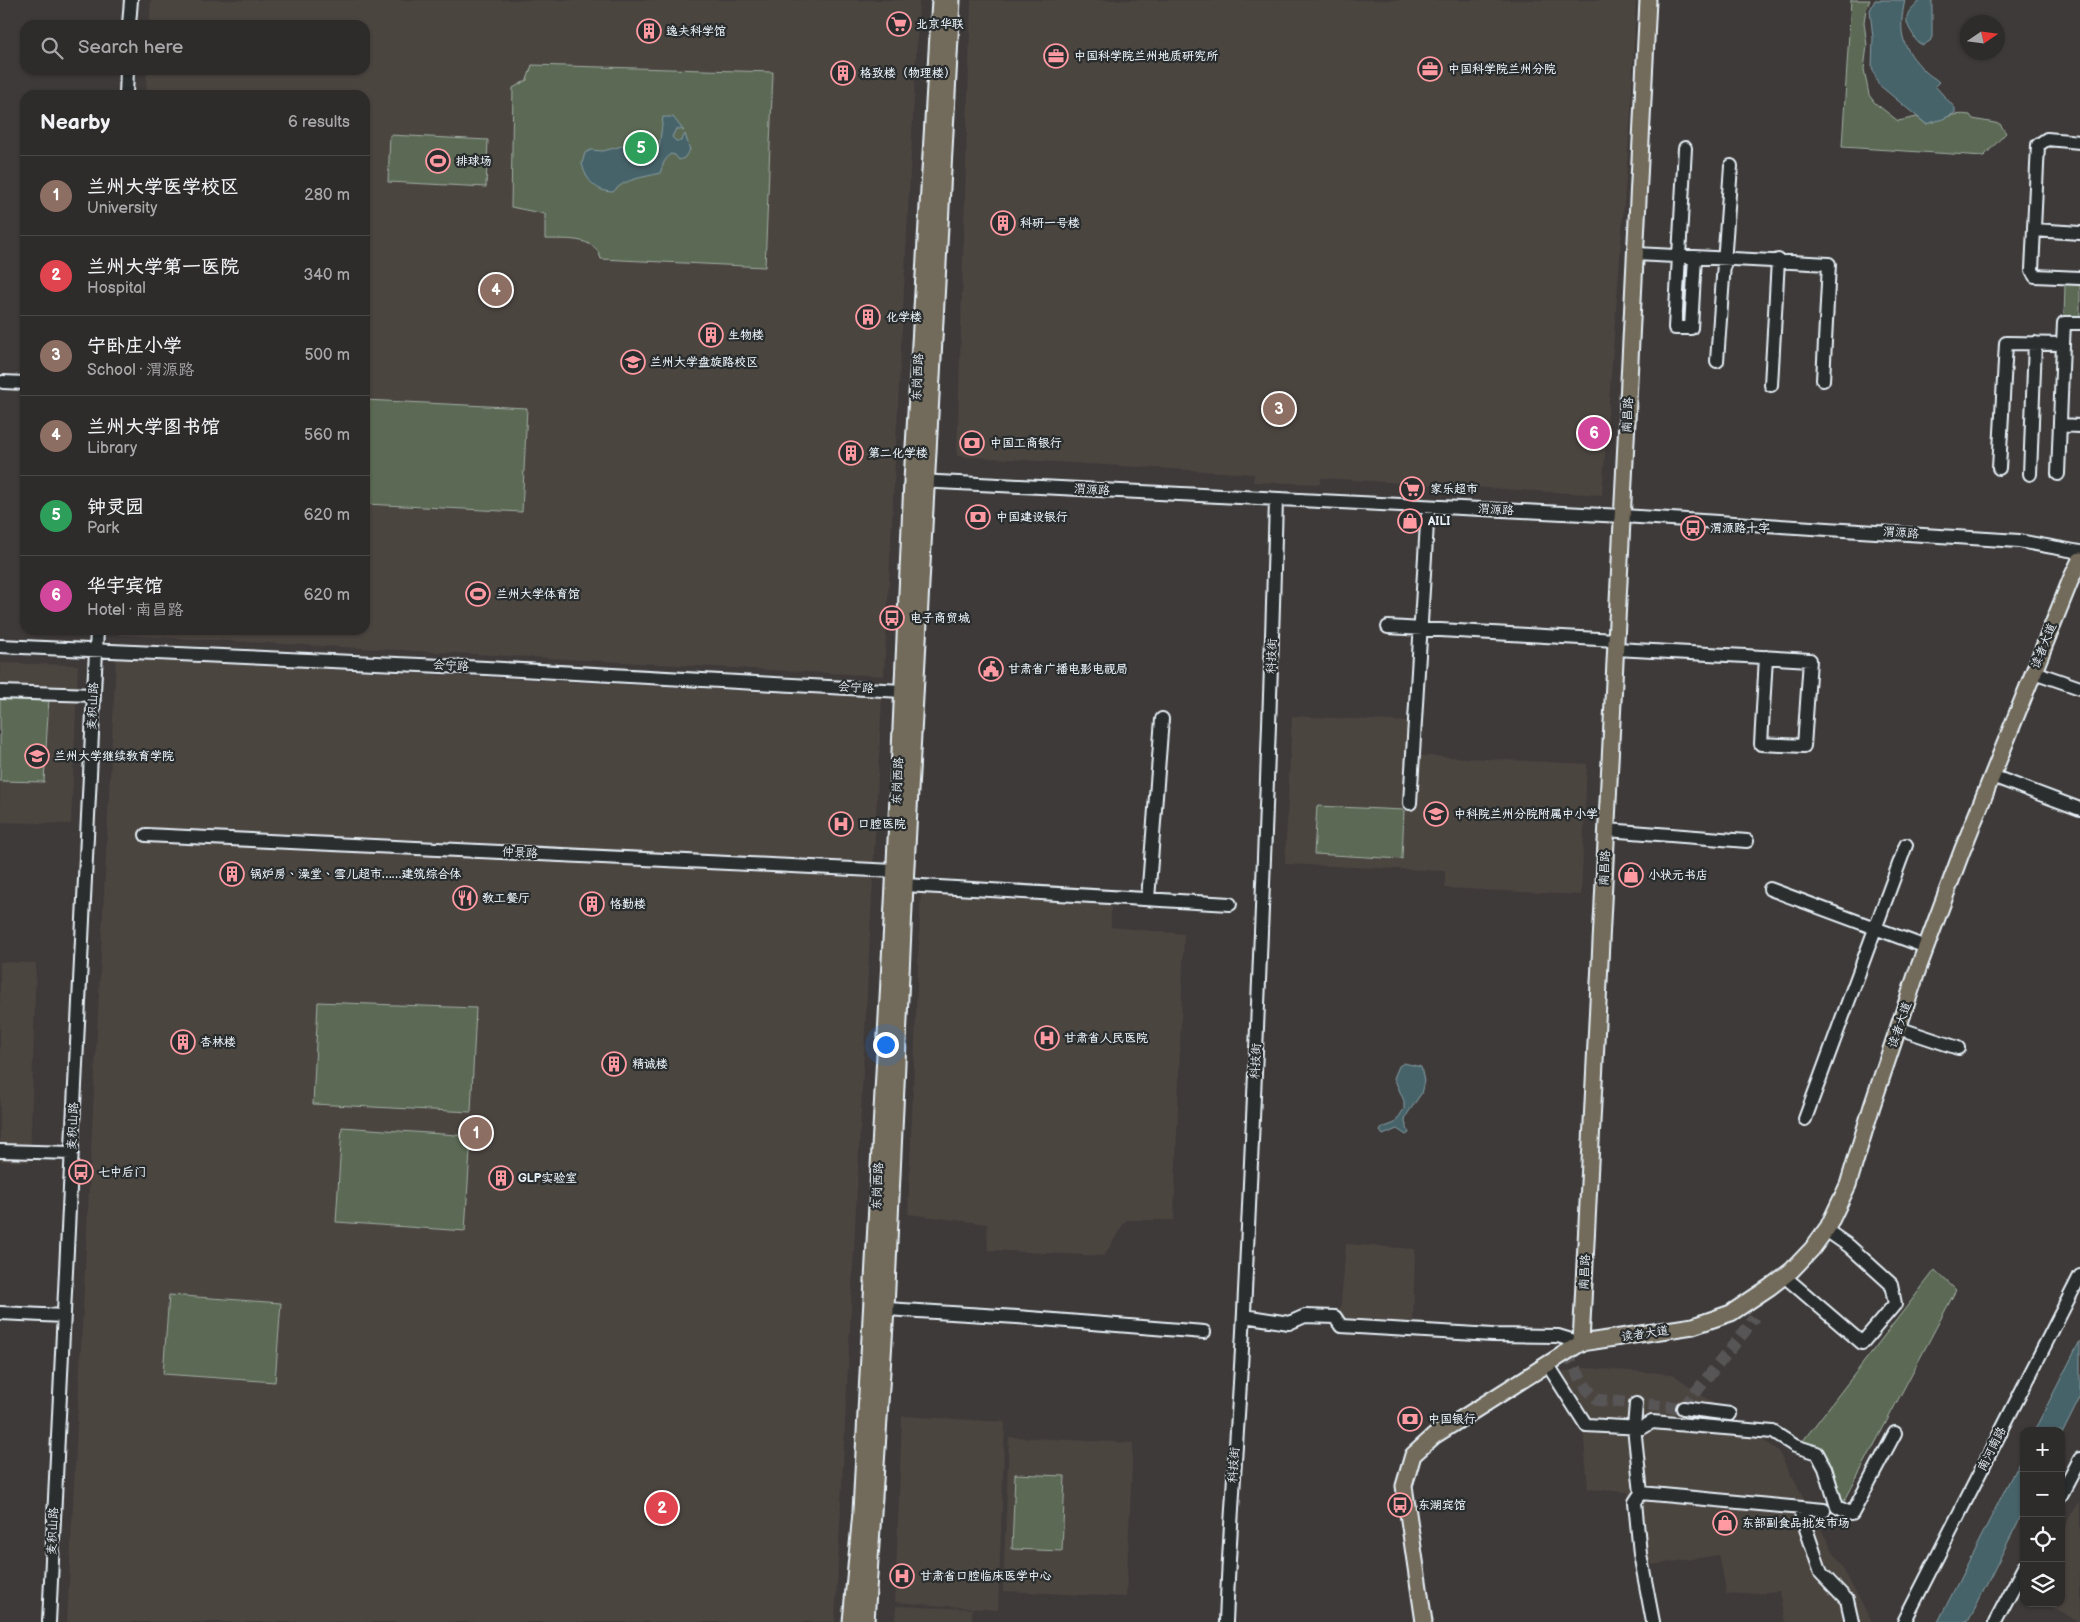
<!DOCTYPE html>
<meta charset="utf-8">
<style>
body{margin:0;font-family:"Balsamiq Sans","LXGW WenKai TC",sans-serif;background:#3a3837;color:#f1f3f6}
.controls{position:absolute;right:15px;bottom:15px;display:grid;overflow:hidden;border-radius:10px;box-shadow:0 1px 4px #0004}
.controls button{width:45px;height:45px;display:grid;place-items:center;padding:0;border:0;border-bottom:1px solid #494847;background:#2e2c2b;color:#f1f3f6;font:25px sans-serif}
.compass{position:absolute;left:1960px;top:15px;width:45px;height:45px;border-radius:50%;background:#2e2c2b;box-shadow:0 1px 4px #0004;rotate:77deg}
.you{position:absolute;left:885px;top:1044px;width:18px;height:18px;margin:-12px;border:4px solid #fff;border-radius:50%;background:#1a73e8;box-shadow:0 0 0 8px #1a73e833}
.badge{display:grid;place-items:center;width:32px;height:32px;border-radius:50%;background:#d6ab8b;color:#fff;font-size:16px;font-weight:700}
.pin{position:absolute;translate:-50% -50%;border:2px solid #fff;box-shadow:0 1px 5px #0006}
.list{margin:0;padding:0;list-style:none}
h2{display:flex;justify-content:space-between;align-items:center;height:65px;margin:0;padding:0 20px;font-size:21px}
h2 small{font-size:16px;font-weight:400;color:#a7a7a9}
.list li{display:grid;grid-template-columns:32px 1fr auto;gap:15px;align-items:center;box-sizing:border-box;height:80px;padding:0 20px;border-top:1px solid #494847}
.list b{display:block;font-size:19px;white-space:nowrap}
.list p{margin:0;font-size:16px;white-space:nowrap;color:#a7a7a9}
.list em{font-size:16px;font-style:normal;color:#a7a7a9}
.icon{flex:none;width:28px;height:28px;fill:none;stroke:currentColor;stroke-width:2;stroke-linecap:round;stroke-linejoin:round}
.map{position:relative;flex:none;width:2080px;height:1622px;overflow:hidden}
.search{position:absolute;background:#2e2c2b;box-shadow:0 1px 4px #0004;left:20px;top:20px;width:350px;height:55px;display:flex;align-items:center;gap:12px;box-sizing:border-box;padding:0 18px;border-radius:15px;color:#a7a7a9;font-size:19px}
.panel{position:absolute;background:#2e2c2b;box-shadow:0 1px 4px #0004;left:20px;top:90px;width:350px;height:545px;border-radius:15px}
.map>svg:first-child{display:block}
.built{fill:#4c4441}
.green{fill:#5c6b54;stroke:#a2aea6}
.water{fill:#47646a;stroke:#879ca3}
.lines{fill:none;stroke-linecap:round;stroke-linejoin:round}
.minor-tunnel{stroke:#585556;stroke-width:12;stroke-dasharray:12 6;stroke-linecap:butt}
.minor-casing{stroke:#e8f1f8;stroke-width:16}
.major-casing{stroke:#e8f1f8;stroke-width:19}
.minor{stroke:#2a2d2e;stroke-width:12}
.major{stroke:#726b5a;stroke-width:15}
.labels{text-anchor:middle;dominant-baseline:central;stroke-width:4.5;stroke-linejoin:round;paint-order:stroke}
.poi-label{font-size:12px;font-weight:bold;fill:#e8f1f8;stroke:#2a2d2e;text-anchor:start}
.street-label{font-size:12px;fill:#e8f1f8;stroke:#2a2d2e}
</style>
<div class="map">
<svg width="2080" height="1622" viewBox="0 0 2080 1622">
<rect width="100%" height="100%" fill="#3e3a39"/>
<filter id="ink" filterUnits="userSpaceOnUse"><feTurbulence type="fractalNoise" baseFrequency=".02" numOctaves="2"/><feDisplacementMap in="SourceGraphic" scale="10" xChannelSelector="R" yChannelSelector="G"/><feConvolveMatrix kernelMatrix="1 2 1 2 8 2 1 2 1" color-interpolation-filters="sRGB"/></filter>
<g filter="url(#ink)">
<path class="built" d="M 151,0 L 919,0 L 884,676 L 118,635 L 118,630 L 365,630 L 365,95 L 146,95 L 147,70 L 365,70 L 365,25 L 149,25 Z
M 971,0 L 1636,0 L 1631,110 L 1602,495 L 1321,478 L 1320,484 L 1253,482 L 1254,474 L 957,456 Z
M 116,658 L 882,698 L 835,1622 L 67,1622 Z
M 0,663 L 78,665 L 71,824 L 0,822 Z
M 1292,716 L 1411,722 L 1410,755 L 1587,764 L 1581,895 L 1445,888 L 1445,871 L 1285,864 Z
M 921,890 L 1111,902 L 1111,927 L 1184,934 L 1174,1220 L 1126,1220 L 1104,1256 L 988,1250 L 987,1224 L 908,1214 Z
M 0,962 L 36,963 L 30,1162 L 0,1161 Z
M 1346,1244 L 1415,1249 L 1413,1327 L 1350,1323 L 1340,1315 Z
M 1585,1368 L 1673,1374 L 1778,1451 L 1872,1622 L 1785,1622 L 1779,1591 L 1727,1595 L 1719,1555 L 1637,1567 L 1628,1492 L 1588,1489 L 1583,1429 L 1549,1374 Z
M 902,1416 L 1005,1422 L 998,1610 L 895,1602 Z
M 1009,1437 L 1133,1443 L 1126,1597 L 1003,1591 Z
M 2078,1502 L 2080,1502 L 2080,1622 L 2040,1603 L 2061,1603 L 2061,1532 Z
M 896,1606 L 972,1609 L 972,1622 L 895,1622 Z"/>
<path class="green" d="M 1851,0 L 1870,0 L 1866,9 L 1864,22 L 1867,46 L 1864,69 L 1869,95 L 1875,103 L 1898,121 L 1917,117 L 1926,124 C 1944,119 1951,112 1970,115 L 1973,119 L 2000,124 L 2006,133 L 1984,156 L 1842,147 Z
M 532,65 L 773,72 L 765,267 L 601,259 C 595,235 564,240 545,239 L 545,214 L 511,207 L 513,88 L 527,80 Z
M 390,135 L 488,140 L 486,187 L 388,182 Z
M 2065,283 L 2080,283 L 2080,319 L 2064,318 Z
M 365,400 L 527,408 L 522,512 L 365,504 Z
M 0,695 L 49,698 L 44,782 L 0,781 Z
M 1317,806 L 1404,810 L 1402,859 L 1314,854 Z
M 318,1002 L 476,1008 L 471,1112 L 313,1104 Z
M 342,1127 L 471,1136 L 465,1231 L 336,1222 Z
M 1935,1270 L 1956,1290 L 1843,1504 L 1817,1457 L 1802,1442 Z
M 169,1295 L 281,1303 L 275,1382 L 163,1374 Z
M 1015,1474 L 1065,1476 L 1062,1551 L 1012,1549 Z"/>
<path class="water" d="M 1875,0 L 1905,0 C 1898,33 1901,47 1926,72 C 1930,76 1935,78 1939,82 L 1935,86 L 1955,108 L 1955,113 L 1943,119 L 1926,124 L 1878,84 L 1872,67 L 1873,38 L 1870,10 Z
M 1922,0 L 1932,0 L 1932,37 L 1930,41 L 1923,45 C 1915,42 1916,39 1912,33 C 1902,18 1907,10 1922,0 Z
M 663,117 L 673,117 L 684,131 L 680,129 L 676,129 L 672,137 L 676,141 L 681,141 L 685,134 L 690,150 L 684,158 L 679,160 L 675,155 L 670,154 L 664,162 L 660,173 C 643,178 625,178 613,192 C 596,192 585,179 582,163 L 585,153 L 591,150 L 603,151 L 622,146 L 659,148 Z
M 1404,1063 L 1421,1067 L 1424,1081 L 1421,1094 L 1406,1116 L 1405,1122 L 1409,1133 L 1406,1135 L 1397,1129 L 1383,1135 L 1380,1131 L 1382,1128 L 1395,1123 L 1404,1109 L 1404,1101 L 1394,1078 L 1399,1066 Z
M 2080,1341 L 2080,1398 L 2061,1436 L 2061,1431 L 2034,1431 Z
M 2024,1452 L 2024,1510 L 1968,1622 L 1938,1622 Z"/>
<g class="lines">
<path class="minor-tunnel" d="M 1566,1353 L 1587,1389 L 1598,1400 L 1683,1408 L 1745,1331 L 1754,1317"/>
<g class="minor-casing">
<path id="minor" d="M 129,25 L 131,0
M 126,95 L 127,70
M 2080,142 L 2047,139 L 2038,145 L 2032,270 L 2035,276 L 2080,278
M 1685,148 L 1675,328 L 1691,328 L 1695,257
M 2034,230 L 2080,233
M 1636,254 L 1829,264 L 1823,380
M 1717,361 L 1731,166
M 3,382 L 25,383
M 1771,385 L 1778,260
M 2060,425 L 2080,426
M 1999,468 L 2006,343 L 2063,344 L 2064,323 L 2080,323
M 2030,474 L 2035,343
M 2058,474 L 2063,344
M 918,481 L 1623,516 L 2019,541 L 2080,552
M 1388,627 L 1616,640
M 0,646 L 486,668 L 902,691
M 1616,649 L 1745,656 L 1810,660 L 1804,746 L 1761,744 L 1766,657
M 2034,672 L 2080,688
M 0,692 L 94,695
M 1992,776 L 2080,809
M 1410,803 L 1428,507
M 1607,830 L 1747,841
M 146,835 L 894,871
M 905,885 L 1230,904
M 1770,889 L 1926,947
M 1148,899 L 1162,719
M 1898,1028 L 1958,1048
M 1805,1119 L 1906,845
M 0,1151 L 72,1153
M 1784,1276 L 1862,1343 L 1895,1304 L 1891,1284 L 1849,1246 L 1826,1230
M 886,1309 L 1017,1317 L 1204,1332
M 0,1313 L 64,1316
M 1244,1316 L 1289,1323 L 1305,1316 L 1335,1317 L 1341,1326 L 1493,1335 L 1558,1336 L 1581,1343
M 1548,1365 L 1586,1425 L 1642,1428 L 1652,1422 L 1773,1432 L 1795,1446 L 1817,1453 L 1825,1468 L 1837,1507 L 1852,1514 L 1895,1433
M 1636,1404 L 1634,1427 L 1641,1493 L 1635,1502 L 1640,1554 L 1653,1622
M 1683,1408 L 1730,1414
M 1641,1493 L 1824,1510
M 2061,1495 L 2080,1459
M 1799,1508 L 1821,1573 L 1847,1600 L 1852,1622
M 49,1622 L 97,630
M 1226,1622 C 1230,1519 1239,1415 1244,1312 C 1257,1041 1269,770 1276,499
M 1904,1622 L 2080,1276
M 1995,1622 L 2024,1567"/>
</g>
<g class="major-casing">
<path id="major" d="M 1581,1343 L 1648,0
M 851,1622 L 861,1512 L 867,1393 L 894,885 L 912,481 L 940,0
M 866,1622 L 886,1309 L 905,885 L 952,0
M 1424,1622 L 1404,1486 L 1413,1455 L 1434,1436 L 1581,1343 L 1693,1326 L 1731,1313 L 1770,1287 L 1792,1270 L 1812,1249 L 1828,1227 L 1848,1185 L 1872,1106 L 1918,969 L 1962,851 L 2071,579 L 2080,560"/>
</g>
<use href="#minor" class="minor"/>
<use href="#major" class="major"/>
</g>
</g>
<defs>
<g id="supermarket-ring" transform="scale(1.25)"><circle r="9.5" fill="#2a2d2e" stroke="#ff9aa2" stroke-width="1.5"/><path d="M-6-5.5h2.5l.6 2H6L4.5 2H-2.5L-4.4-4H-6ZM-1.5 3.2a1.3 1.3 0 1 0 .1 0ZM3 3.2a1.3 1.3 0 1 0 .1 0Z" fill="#ff9aa2"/></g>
<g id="building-ring" transform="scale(1.25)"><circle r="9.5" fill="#2a2d2e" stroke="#ff9aa2" stroke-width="1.5"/><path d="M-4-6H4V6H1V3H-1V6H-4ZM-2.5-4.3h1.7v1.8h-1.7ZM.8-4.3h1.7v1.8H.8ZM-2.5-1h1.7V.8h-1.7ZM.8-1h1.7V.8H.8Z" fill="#ff9aa2"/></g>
<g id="office-ring" transform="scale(1.25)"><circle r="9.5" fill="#2a2d2e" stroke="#ff9aa2" stroke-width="1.5"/><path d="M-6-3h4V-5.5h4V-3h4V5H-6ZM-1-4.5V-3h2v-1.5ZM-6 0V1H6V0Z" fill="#ff9aa2"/></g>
<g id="stadium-ring" transform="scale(1.25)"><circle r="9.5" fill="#2a2d2e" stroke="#ff9aa2" stroke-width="1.5"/><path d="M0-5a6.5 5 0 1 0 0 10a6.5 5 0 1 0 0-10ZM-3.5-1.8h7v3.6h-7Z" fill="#ff9aa2"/></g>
<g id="university-ring" transform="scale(1.25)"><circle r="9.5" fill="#2a2d2e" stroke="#ff9aa2" stroke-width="1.5"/><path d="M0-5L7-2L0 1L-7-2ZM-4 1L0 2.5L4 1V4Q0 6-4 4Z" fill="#ff9aa2"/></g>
<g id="bank-ring" transform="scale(1.25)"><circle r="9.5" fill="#2a2d2e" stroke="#ff9aa2" stroke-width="1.5"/><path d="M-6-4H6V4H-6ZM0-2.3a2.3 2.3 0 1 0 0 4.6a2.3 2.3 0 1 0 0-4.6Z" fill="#ff9aa2"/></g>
<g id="shop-ring" transform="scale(1.25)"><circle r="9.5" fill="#2a2d2e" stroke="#ff9aa2" stroke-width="1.5"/><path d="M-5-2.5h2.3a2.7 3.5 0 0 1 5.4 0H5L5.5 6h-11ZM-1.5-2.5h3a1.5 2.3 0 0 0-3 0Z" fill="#ff9aa2"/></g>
<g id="bus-ring" transform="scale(1.25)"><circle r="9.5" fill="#2a2d2e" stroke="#ff9aa2" stroke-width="1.5"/><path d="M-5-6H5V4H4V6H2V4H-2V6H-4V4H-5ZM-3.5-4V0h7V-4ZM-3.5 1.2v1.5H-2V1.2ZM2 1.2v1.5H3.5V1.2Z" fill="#ff9aa2"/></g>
<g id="civic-ring" transform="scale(1.25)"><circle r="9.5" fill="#2a2d2e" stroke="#ff9aa2" stroke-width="1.5"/><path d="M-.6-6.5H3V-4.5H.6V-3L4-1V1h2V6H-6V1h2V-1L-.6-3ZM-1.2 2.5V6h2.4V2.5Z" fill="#ff9aa2"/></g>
<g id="school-ring" transform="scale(1.25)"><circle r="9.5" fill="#2a2d2e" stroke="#ff9aa2" stroke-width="1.5"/><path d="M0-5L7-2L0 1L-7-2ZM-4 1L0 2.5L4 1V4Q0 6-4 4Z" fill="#ff9aa2"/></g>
<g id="hospital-ring" transform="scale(1.25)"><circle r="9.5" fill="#2a2d2e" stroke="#ff9aa2" stroke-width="1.5"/><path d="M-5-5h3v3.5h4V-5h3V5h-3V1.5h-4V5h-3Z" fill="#ff9aa2"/></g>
<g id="restaurant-ring" transform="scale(1.25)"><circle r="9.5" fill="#2a2d2e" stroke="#ff9aa2" stroke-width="1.5"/><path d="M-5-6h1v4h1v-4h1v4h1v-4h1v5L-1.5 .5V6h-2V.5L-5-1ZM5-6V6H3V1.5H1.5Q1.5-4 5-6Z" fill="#ff9aa2"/></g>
</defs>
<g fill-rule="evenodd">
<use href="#supermarket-ring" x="899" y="24"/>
<use href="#building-ring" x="649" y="31"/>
<use href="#office-ring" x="1056" y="56"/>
<use href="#office-ring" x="1430" y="69"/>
<use href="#building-ring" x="843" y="73"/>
<use href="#stadium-ring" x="438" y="161"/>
<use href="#building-ring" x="1003" y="223"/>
<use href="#building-ring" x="868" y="317"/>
<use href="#building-ring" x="711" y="335"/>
<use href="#university-ring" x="633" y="362"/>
<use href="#bank-ring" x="972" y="443"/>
<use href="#building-ring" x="851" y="453"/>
<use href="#supermarket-ring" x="1412" y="489"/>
<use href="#bank-ring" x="978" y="517"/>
<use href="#shop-ring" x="1410" y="521"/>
<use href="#bus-ring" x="1693" y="528"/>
<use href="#stadium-ring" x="478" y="594"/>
<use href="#bus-ring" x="892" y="618"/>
<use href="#civic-ring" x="991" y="669"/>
<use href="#school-ring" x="37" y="756"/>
<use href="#school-ring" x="1436" y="814"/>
<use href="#hospital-ring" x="841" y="824"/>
<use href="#building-ring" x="232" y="874"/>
<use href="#shop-ring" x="1631" y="875"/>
<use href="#restaurant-ring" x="465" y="898"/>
<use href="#building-ring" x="592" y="904"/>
<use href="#hospital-ring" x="1047" y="1038"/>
<use href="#building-ring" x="183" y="1042"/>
<use href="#building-ring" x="614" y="1064"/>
<use href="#bus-ring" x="81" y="1172"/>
<use href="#building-ring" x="501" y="1178"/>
<use href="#bank-ring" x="1410" y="1419"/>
<use href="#bus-ring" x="1400" y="1505"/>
<use href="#shop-ring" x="1725" y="1523"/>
<use href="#hospital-ring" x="902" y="1576"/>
</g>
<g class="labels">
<g class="poi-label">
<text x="916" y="24">北京华联</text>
<text x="666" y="31">逸夫科学馆</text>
<text x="1074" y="56">中国科学院兰州地质研究所</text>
<text x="1448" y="69">中国科学院兰州分院</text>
<text x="860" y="73">格致楼（物理楼）</text>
<text x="456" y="161">排球场</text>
<text x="1020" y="223">科研一号楼</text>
<text x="886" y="317">化学楼</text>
<text x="728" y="335">生物楼</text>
<text x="650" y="362">兰州大学盘旋路校区</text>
<text x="990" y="443">中国工商银行</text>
<text x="868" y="453">第二化学楼</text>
<text x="1430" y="489">家乐超市</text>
<text x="996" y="517">中国建设银行</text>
<text x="1428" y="521">AILI</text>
<text x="1710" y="528">渭源路十字</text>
<text x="496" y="594">兰州大学体育馆</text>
<text x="910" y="618">电子商贸城</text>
<text x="1008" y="669">甘肃省广播电影电视局</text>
<text x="54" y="756">兰州大学继续教育学院</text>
<text x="1454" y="814">中科院兰州分院附属中小学</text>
<text x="858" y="824">口腔医院</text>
<text x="250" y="874">锅炉房、澡堂、雪儿超市……建筑综合体</text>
<text x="1648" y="875">小状元书店</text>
<text x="482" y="898">教工餐厅</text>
<text x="610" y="904">恪勤楼</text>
<text x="1064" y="1038">甘肃省人民医院</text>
<text x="200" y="1042">杏林楼</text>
<text x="632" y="1064">精诚楼</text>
<text x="98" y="1172">七中后门</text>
<text x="518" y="1178">GLP实验室</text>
<text x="1428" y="1419">中国银行</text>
<text x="1418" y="1505">东湖宾馆</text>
<text x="1742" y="1523">东部副食品批发市场</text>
<text x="920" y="1576">甘肃省口腔临床医学中心</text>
</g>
<g class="street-label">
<text transform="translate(918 377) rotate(-87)">东岗西路</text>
<text transform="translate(1628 415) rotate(-87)">南昌路</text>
<text transform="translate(1092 490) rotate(3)">渭源路</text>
<text transform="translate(1496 510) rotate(3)">渭源路</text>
<text transform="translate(1901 533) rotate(4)">渭源路</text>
<text transform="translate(2044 646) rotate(-68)">读者大道</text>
<text transform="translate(1272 656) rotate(-88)">科技街</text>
<text transform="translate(451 666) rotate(3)">会宁路</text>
<text transform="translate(856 688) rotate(3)">会宁路</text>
<text transform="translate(93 706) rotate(-87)">麦积山路</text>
<text transform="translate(898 781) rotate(-87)">东岗西路</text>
<text transform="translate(520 853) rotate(3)">仲景路</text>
<text transform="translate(1605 868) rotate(-87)">南昌路</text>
<text transform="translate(1900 1025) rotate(-71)">读者大道</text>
<text transform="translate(1256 1061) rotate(-87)">科技街</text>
<text transform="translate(73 1126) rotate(-87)">麦积山路</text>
<text transform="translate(878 1186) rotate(-87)">东岗西路</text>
<text transform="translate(1585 1272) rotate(-87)">南昌路</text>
<text transform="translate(1645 1334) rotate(-8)">读者大道</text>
<text transform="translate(1992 1449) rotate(-63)">南河南路</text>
<text transform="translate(1234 1465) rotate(-86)">科技街</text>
<text transform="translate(53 1531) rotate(-87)">麦积山路</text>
</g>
</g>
</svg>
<div class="controls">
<button>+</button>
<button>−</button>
<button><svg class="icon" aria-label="locate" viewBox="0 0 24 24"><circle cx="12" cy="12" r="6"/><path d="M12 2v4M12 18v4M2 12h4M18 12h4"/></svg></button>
<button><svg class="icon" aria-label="layers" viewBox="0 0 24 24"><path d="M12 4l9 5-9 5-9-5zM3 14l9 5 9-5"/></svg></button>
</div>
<svg class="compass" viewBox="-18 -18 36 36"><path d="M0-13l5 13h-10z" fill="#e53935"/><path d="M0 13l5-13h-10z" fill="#a7a7a9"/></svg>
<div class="you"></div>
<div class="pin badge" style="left:476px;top:1133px;background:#8d6e63">1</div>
<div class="pin badge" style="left:662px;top:1508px;background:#e0444e">2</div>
<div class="pin badge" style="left:1279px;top:409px;background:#8d6e63">3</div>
<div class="pin badge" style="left:496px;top:290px;background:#8d6e63">4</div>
<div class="pin badge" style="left:641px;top:148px;background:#2e9e5b">5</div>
<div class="pin badge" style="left:1594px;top:433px;background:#d1479c">6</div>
<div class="search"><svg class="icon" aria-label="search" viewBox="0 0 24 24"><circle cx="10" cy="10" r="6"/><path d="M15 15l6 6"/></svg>Search here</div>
<section class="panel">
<h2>Nearby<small>6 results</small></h2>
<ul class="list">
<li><span class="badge" style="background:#8d6e63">1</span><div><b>兰州大学医学校区</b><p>University</p></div><em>280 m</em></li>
<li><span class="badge" style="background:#e0444e">2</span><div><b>兰州大学第一医院</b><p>Hospital</p></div><em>340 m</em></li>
<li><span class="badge" style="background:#8d6e63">3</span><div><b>宁卧庄小学</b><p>School · 渭源路</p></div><em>500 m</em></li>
<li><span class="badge" style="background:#8d6e63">4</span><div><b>兰州大学图书馆</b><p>Library</p></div><em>560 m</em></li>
<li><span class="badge" style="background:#2e9e5b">5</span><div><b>钟灵园</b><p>Park</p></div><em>620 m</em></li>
<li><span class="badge" style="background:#d1479c">6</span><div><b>华宇宾馆</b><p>Hotel · 南昌路</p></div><em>620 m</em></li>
</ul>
</section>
</div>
